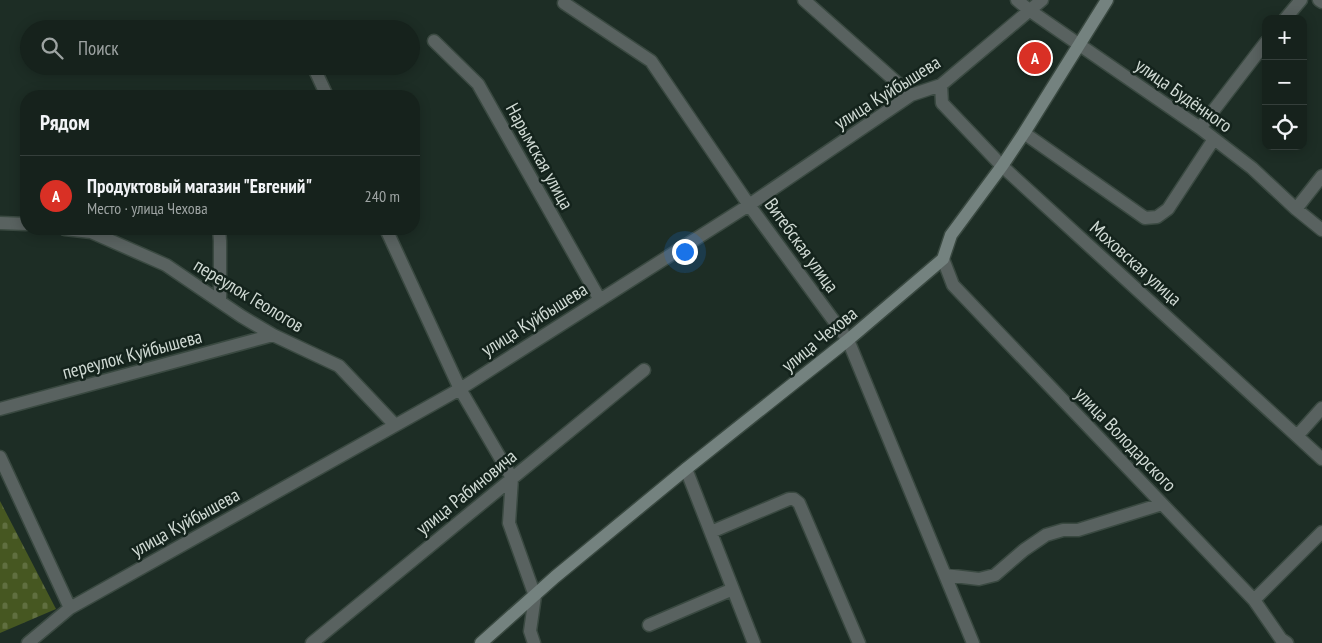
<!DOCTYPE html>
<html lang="ru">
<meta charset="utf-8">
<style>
body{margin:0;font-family:"PT Sans Narrow",sans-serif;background:#232f29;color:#f1f3f6}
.controls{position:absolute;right:15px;top:15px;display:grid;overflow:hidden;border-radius:10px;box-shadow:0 2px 12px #0003}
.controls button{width:45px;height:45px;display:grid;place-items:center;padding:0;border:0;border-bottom:1px solid #353f3b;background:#16221c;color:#f1f3f6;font:25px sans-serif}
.you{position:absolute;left:684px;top:251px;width:18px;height:18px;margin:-12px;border:4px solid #fff;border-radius:50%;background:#1a73e8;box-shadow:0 0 0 8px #1a73e833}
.badge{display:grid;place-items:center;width:32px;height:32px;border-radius:50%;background:#d93025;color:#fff;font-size:16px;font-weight:700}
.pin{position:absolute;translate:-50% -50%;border:2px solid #fff;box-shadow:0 1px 5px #0006}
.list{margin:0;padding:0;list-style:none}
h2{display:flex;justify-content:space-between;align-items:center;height:65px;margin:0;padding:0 20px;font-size:21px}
h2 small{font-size:16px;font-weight:400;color:#9ea4a3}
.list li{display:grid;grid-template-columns:32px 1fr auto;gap:15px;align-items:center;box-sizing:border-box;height:80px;padding:0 20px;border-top:1px solid #353f3b}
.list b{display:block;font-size:19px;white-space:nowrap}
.list p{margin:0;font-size:16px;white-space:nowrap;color:#9ea4a3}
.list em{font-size:16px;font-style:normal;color:#9ea4a3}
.icon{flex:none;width:28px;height:28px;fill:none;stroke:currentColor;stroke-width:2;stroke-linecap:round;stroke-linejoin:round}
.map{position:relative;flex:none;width:1322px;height:643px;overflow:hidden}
.search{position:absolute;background:#16221c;box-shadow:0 2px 12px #0003;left:20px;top:20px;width:400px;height:55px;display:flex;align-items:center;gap:12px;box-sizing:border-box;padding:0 18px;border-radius:28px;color:#9ea4a3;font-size:19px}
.panel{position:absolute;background:#16221c;box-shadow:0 2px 12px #0003;left:20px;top:90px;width:400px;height:145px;border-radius:20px}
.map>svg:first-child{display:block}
.cemetery{fill:url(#cemetery-stones)}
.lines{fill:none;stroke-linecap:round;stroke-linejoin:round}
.street-casing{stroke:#3a4941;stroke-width:15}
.secondary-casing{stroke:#3a4941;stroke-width:15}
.street{stroke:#596260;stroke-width:12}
.secondary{stroke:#74827f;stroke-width:12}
.labels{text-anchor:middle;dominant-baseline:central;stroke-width:5;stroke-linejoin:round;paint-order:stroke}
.street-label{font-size:19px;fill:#d0dad4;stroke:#14231c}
</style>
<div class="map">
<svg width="1322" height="643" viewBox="0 0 1322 643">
<defs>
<pattern id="cemetery-stones" width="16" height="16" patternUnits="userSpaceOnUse" patternTransform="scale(1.25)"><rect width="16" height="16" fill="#465721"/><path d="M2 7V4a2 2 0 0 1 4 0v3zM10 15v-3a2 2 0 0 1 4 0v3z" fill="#606f40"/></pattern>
</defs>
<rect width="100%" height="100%" fill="#1d2d25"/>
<path class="cemetery" d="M 0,501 L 56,609 L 0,633 Z"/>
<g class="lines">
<g class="street-casing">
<path id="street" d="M 804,0 L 911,95
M 1017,0 L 1029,10 L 1200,128 L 1252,168 L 1296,209 L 1322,230
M 1319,0 L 1322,2
M 564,3 L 651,61 L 749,205 L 848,340 L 973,643
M 1285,19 L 1301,0
M 434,41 L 478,84 L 600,300
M 315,70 L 327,96
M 941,85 L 942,103 L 1002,166 L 1322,459
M 1200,128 L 1266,42
M 1024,133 L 1145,218 L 1157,217 L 1168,209 L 1214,139
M 1296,209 L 1322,176
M 0,223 L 26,224
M 65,229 L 91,232 L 166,265 L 241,316 L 273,335 L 339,366 L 395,425
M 219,229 L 220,241 L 220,301
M 386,229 L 460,389 L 512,478 L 509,523 L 535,596 L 530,631 L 534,643
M 943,259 L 953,285 L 1254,600 L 1281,639 L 1287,643
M 0,409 L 273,335
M 1297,436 L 1322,408
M 0,457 L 70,608
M 686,469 L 754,643
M 711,532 L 789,499 L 794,499 L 799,503 L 859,643
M 945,575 L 979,579 L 995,575 L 1024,550 L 1046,535 L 1063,530 L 1078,530 L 1162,504
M 1254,600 L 1322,532
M 649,625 L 733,589
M 28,643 L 70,608 L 460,389 L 749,205 L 911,95 L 941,85 L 1042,0
M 312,643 L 644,370"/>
</g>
<g class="secondary-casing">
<path id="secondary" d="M 481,643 L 555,577 L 686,469 L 848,340 L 943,259 L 951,235 L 1002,166 L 1024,133 L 1107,0"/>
</g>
<use href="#street" class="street"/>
<use href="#secondary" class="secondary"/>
</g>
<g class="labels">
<g class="street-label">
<text transform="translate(887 92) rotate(-32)">улица Куйбышева</text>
<text transform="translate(1184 95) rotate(35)">улица Будённого</text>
<text transform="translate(540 156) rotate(61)">Нарымская улица</text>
<text transform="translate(802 245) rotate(54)">Витебская улица</text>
<text transform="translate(1136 263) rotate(42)">Моховская улица</text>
<text transform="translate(249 295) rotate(31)">переулок Геологов</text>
<text transform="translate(534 319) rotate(-32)">улица Куйбышева</text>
<text transform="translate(819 339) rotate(-39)">улица Чехова</text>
<text transform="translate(132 354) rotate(-15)">переулок Куйбышева</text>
<text transform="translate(1126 439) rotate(46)">улица Володарского</text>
<text transform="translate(466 492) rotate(-39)">улица Рабиновича</text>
<text transform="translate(185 522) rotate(-29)">улица Куйбышева</text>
</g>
</g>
</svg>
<div class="controls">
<button>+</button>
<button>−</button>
<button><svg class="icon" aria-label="locate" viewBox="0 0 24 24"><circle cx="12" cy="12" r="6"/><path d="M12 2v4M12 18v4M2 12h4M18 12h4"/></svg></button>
</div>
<div class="you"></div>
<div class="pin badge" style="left:1035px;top:58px">A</div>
<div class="search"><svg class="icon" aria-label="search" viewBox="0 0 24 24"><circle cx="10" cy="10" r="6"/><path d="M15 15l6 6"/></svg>Поиск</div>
<section class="panel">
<h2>Рядом<small></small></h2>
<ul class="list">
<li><span class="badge">A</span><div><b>Продуктовый магазин &quot;Евгений&quot;</b><p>Место · улица Чехова</p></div><em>240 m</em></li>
</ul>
</section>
</div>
